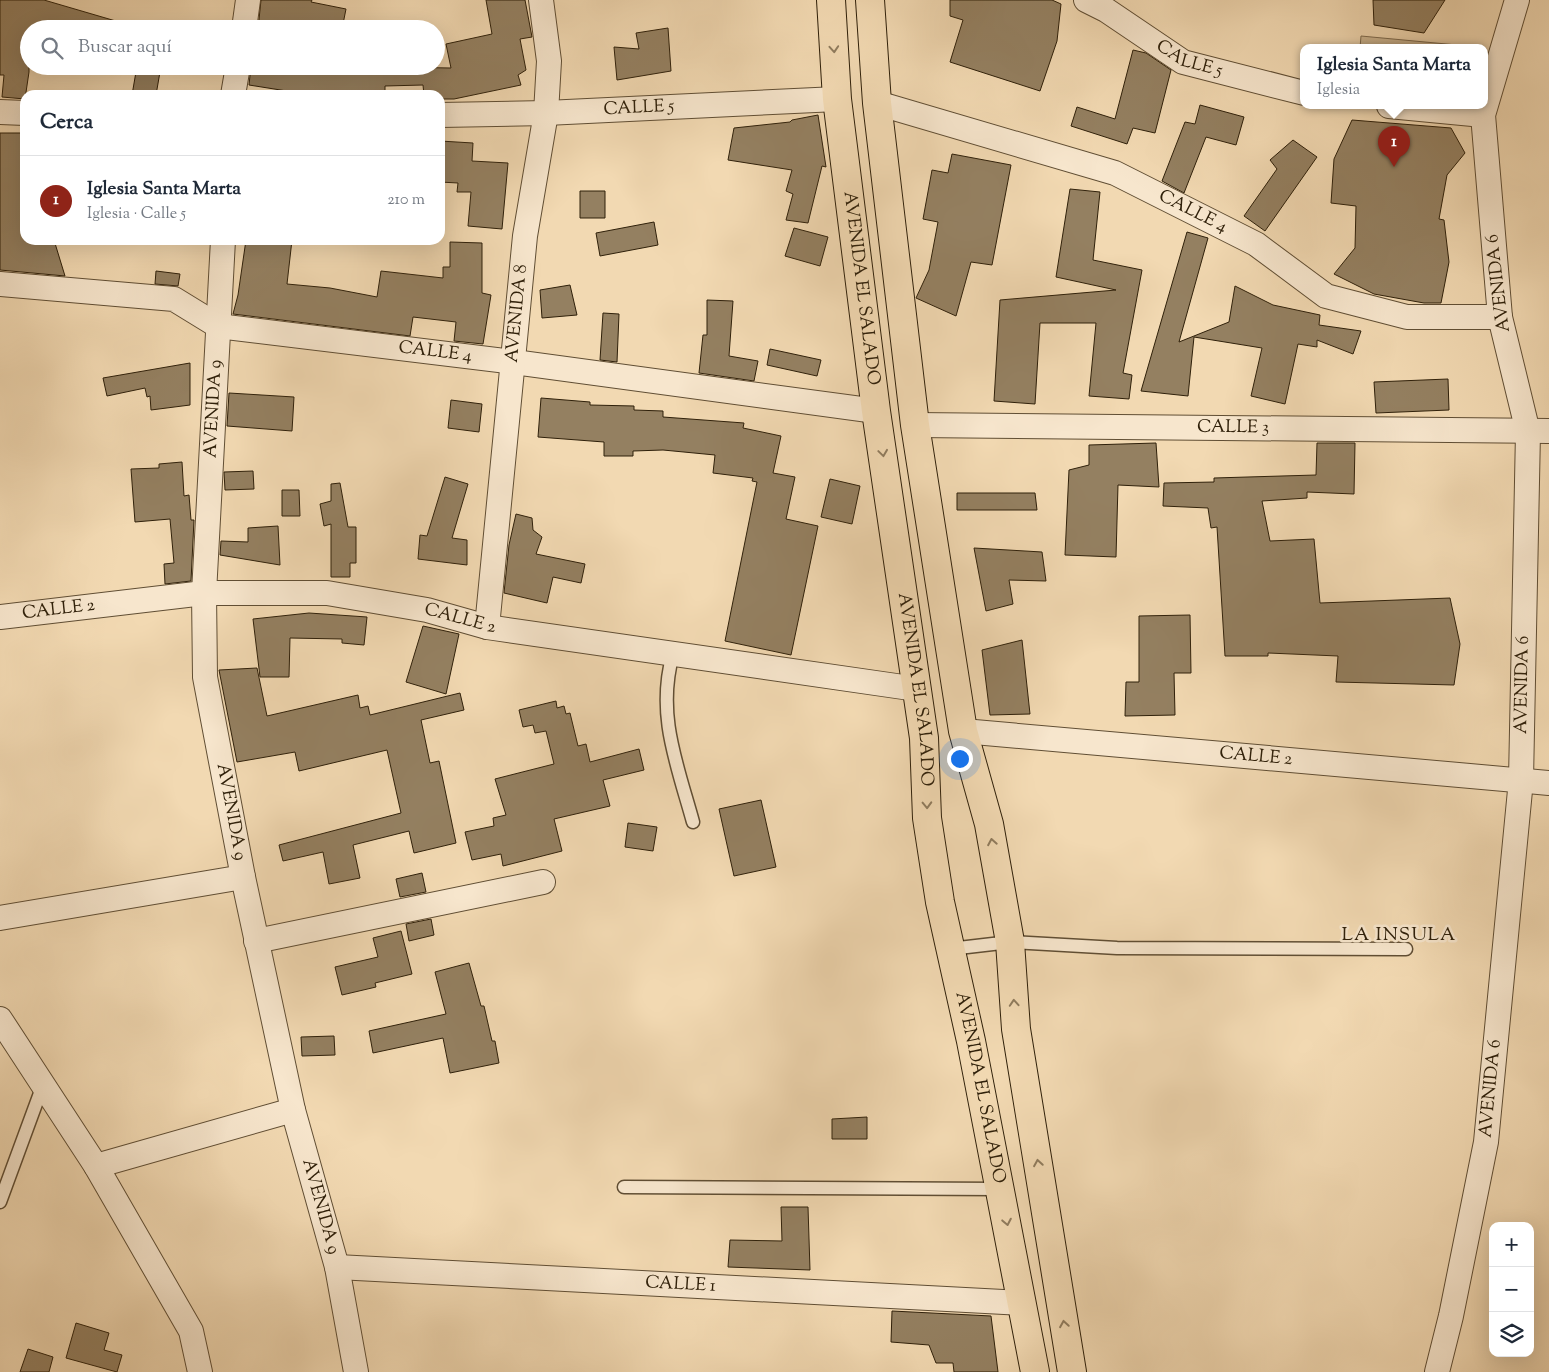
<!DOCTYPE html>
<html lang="es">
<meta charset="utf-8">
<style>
body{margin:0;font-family:"Sorts Mill Goudy",serif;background:#f6f6f7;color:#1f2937}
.controls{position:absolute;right:15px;bottom:15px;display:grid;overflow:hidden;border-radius:10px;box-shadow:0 5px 20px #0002}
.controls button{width:45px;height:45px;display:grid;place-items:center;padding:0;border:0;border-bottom:1px solid #e0e1e3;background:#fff;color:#1f2937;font:25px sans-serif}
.you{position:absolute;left:959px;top:758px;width:18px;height:18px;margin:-12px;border:4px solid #fff;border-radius:50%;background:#1a73e8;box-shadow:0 0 0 8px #1a73e833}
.badge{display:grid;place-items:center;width:32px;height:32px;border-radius:50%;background:#8f2418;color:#fff;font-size:16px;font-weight:700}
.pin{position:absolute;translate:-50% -41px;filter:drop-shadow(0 1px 2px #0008)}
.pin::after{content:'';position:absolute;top:26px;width:18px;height:15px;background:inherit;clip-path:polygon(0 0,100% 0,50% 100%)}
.popup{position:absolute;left:1300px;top:44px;width:188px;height:65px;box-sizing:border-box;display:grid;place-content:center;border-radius:10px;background:#fff;filter:drop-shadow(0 1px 4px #0005);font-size:16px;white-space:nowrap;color:#747a83}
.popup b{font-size:19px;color:#1f2937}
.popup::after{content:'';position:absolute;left:50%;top:100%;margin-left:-10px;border:10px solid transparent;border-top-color:#fff}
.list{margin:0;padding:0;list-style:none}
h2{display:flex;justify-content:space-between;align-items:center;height:65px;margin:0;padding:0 20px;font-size:21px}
h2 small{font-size:16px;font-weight:400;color:#747a83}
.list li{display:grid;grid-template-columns:32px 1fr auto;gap:15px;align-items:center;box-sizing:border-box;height:90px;padding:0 20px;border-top:1px solid #e0e1e3}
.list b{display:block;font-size:19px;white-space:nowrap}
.list p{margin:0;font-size:16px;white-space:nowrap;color:#747a83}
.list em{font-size:16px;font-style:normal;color:#747a83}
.icon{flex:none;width:28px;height:28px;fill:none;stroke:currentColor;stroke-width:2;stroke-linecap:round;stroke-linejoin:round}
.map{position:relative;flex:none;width:1549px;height:1372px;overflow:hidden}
.search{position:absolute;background:#fff;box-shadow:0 5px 20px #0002;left:20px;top:20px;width:425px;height:55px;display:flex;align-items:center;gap:12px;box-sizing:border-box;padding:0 18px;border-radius:28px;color:#747a83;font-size:19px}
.panel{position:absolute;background:#fff;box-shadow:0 5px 20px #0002;left:20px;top:90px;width:425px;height:155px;border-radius:15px}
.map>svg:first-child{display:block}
.green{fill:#d1ba95;stroke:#806d50}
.building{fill:#948061;stroke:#2f200a}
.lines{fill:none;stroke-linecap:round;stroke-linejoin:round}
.service-casing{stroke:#604e34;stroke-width:15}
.minor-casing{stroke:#604e34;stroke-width:26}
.primary-casing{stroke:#2f200a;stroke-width:30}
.service{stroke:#f7e6cd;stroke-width:12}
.minor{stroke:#f7e6cd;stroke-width:24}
.primary{stroke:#f2d9b2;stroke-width:28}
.oneway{stroke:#907c5e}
.labels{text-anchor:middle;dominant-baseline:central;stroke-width:5;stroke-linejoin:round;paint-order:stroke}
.street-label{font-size:18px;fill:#2f200a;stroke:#f7e6cd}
.neighbourhood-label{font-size:19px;letter-spacing:1px;fill:#2f200a;stroke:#f7e6cd}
</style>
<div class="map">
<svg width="1549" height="1372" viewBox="0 0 1549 1372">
<rect width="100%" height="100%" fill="#f2d9b2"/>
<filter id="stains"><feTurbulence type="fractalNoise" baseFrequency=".004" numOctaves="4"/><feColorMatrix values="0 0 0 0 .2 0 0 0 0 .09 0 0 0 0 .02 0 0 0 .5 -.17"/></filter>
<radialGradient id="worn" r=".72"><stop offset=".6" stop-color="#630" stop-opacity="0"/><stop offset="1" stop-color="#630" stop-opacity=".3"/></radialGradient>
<path class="green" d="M 1361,36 L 1457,45 L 1457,48 L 1360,48 Z"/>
<path class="building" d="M 0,0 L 44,0 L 126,24 L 125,29 L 29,29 L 29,72 L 25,99 L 2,97 L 4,75 L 0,75 Z
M 261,0 L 312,0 L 311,2 L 346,9 L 342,29 L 258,29 Z
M 486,0 L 525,0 L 532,37 L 520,39 L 526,70 L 518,75 L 521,85 L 454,99 L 440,99 L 440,95 L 424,95 L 423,85 L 385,86 L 385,95 L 293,95 L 293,92 L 249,85 L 251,66 L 281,66 L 281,70 L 324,69 L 324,66 L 451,68 L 446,44 L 492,34 Z
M 950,0 L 1052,0 L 1061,4 L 1057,41 L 1040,91 L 950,62 L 963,20 L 950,16 Z
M 1373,0 L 1445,0 L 1424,33 L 1374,25 Z
M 668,28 L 671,71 L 617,80 L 614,47 L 639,49 L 636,33 Z
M 1133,50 L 1146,53 L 1171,70 L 1155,133 L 1133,128 L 1127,144 L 1071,126 L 1077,107 L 1115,119 Z
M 137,66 L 161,66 L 156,95 L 132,95 Z
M 1200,105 L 1244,117 L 1236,145 L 1206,137 L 1184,193 L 1162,181 L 1185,122 L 1195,124 Z
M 818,115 L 826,167 L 822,166 L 808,223 L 786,220 L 793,194 L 786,191 L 792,170 L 728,160 L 734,128 L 790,122 L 792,120 Z
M 1352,120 L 1451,128 L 1465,153 L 1447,175 L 1439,219 L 1444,220 L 1449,262 L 1441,303 L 1424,303 L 1374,294 L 1334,274 L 1355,248 L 1356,206 L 1331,203 L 1334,159 Z
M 0,133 L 22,133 L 25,144 L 25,240 L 54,240 L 65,276 L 0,270 Z
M 1293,140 L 1317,157 L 1265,231 L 1244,216 L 1277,169 L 1270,160 Z
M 440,141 L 473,143 L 472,161 L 508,163 L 502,229 L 468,226 L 471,192 L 457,192 L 458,183 L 440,182 Z
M 952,154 L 1011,165 L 992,265 L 971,262 L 956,316 L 916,298 L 929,270 L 938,222 L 923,219 L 932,170 L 948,173 Z
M 1070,189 L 1100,192 L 1093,260 L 1142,270 L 1123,373 L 1132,375 L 1129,399 L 1089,396 L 1096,323 L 1040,323 L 1035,404 L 994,401 L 1000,300 L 1116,290 L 1056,277 Z
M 580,191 L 605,191 L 605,218 L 580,218 Z
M 654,222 L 658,245 L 600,256 L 596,233 Z
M 794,228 L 828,237 L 820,266 L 785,256 Z
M 1187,232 L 1208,238 L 1179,342 L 1229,322 L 1235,286 L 1273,305 L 1320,315 L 1319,325 L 1361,331 L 1353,354 L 1317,340 L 1317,347 L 1298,344 L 1285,404 L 1251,396 L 1262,348 L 1194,337 L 1188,396 L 1141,391 Z
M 246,240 L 292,240 L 287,284 L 330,288 L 377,297 L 381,271 L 443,278 L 443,267 L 450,267 L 450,242 L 482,243 L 482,293 L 491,295 L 483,344 L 454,341 L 456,322 L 413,317 L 410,336 L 233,314 L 238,295 Z
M 156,271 L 180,274 L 178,286 L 155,284 Z
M 570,285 L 577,315 L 542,318 L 540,290 Z
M 707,300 L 733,301 L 729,356 L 758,361 L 754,381 L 699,373 L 703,335 L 707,335 Z
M 603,313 L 619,314 L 617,362 L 600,360 Z
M 770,349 L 821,360 L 817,376 L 767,365 Z
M 190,363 L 190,405 L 151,410 L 150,396 L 147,397 L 145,388 L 107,396 L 103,378 Z
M 1448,379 L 1449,410 L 1376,413 L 1374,382 Z
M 229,393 L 294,397 L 292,431 L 227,426 Z
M 541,398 L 590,402 L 590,405 L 634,406 L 634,410 L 663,411 L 663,417 L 744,423 L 743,428 L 781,436 L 773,473 L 795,477 L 786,519 L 818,526 L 791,655 L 725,641 L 757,482 L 752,481 L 753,478 L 713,473 L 715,455 L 663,450 L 633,451 L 633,456 L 604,456 L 604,442 L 538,437 Z
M 451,400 L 482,404 L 479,432 L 448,428 Z
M 1156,443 L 1159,487 L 1118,485 L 1116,557 L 1065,555 L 1069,470 L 1089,465 L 1089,445 Z
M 1317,443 L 1355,443 L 1354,494 L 1307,492 L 1307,498 L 1262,501 L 1270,541 L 1314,539 L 1320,603 L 1450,598 L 1460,644 L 1454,685 L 1336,682 L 1338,656 L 1268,653 L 1268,656 L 1225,656 L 1217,527 L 1211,528 L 1208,508 L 1163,506 L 1164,483 L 1214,482 L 1214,478 L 1316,475 Z
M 182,462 L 184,496 L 189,495 L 191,520 L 194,520 L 191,581 L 165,584 L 164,564 L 174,563 L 170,519 L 135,522 L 131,469 L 159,468 L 159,464 Z
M 253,471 L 254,489 L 225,490 L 224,472 Z
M 445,477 L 468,484 L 452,538 L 467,540 L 467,565 L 418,559 L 420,535 L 427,536 Z
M 830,479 L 860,486 L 852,524 L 821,517 Z
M 340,483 L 348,527 L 356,527 L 356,563 L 350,563 L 350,577 L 331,577 L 331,524 L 324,526 L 320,504 L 331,501 L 331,484 Z
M 282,490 L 299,490 L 300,516 L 282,516 Z
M 957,493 L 1035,493 L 1037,510 L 957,510 Z
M 516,514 L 532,518 L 533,530 L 542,537 L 536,554 L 585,564 L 581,583 L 553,577 L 547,603 L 504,593 L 509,545 Z
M 278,526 L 280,565 L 220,555 L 221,541 L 248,542 L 248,528 Z
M 974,548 L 1042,552 L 1046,581 L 1009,580 L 1013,604 L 986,611 Z
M 309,613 L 367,617 L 364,645 L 342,643 L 342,639 L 290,638 L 289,677 L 260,677 L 253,619 Z
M 1190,615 L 1191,673 L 1174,673 L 1175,715 L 1125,716 L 1126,682 L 1139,682 L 1139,616 Z
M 423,626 L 459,634 L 446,694 L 406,682 Z
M 1022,640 L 1030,714 L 990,715 L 982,650 Z
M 257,668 L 267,716 L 358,695 L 360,708 L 368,706 L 370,715 L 460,693 L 464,710 L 421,720 L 430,763 L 439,761 L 456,843 L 414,853 L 409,831 L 353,845 L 360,878 L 329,884 L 323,852 L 283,861 L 279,845 L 401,813 L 387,750 L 299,771 L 295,752 L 237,762 L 219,670 Z
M 556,701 L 557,708 L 564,706 L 566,714 L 570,713 L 578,746 L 586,744 L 590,762 L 639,749 L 644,770 L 603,780 L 610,806 L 554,819 L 562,851 L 503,866 L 501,854 L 472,860 L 465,832 L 494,826 L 493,818 L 506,815 L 495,779 L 554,764 L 546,731 L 535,733 L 533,725 L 523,727 L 519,710 Z
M 761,800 L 776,867 L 734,876 L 719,809 Z
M 628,823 L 657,827 L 653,851 L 625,847 Z
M 422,873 L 426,892 L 400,897 L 396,879 Z
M 431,919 L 434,935 L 409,941 L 406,924 Z
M 401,931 L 412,974 L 375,983 L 376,987 L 342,995 L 335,967 L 378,957 L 373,938 Z
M 469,963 L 481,1006 L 484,1006 L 492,1041 L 495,1041 L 499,1063 L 450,1073 L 443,1038 L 373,1053 L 369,1031 L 446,1014 L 435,972 Z
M 334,1036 L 335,1055 L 302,1056 L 301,1037 Z
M 867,1117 L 867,1139 L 832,1139 L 832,1119 Z
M 781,1207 L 808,1207 L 810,1270 L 728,1267 L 730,1240 L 782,1241 Z
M 892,1311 L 991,1316 L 998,1372 L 954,1372 L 953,1363 L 936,1363 L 929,1345 L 891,1342 Z
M 76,1323 L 109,1333 L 104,1350 L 122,1355 L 117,1372 L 66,1358 Z
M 28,1349 L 53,1357 L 49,1372 L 20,1372 Z"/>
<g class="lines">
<g class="service-casing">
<path id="service" d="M 673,654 C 656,714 677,764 693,822
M 950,949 L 1010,942 L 1117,948 L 1406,949
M 624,1187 L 1000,1189
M 0,1202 L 43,1085"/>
</g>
<g class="minor-casing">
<g id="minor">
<path id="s1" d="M 1086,0 L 1106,10 L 1183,62 L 1304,93"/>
<path d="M 244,29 L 248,0"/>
<path d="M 233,95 L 238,66"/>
<path id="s2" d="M 877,103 L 1115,173 L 1256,244 L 1326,296 L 1407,317 L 1500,317"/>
<path d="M 1389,106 L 1483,115"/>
<path d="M 0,112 L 25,113"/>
<path id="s3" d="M 440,115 L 546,113 L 837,99"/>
<path id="s4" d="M 223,240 L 204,593 L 205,677 L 243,877 L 293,1110 L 337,1267 L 356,1372"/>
<path id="s5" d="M 0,284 L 174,299 L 218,326 L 514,362 L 876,411"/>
<path id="s6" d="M 915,425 L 1549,431"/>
<path id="s7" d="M 0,617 L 204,593 L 327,593 L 427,610 L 487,627 L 917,689"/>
<path id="s8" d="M 487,627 L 525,236 L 546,113 L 549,61 L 541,0"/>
<path id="s9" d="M 963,731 L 1549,783"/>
<path d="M 0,918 L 243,877"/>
<path d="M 256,941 L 543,882"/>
<path d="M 0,1019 L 96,1166 L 191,1331 L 200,1372"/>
<path d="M 96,1166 L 293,1110"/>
<path id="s10" d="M 337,1267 L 1023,1303"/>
<path id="s11" d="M 1437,1372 L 1451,1316 L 1486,1142 L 1521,780 L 1528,432 L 1500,317 L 1483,115 L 1517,0"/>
</g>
</g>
<g class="primary-casing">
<g id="primary">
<path id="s12" d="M 831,0 L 837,99 L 876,411 L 924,738 L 927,818 L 940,902 L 971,1041 L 1035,1372"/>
<path d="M 870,0 L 877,103 L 915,425 L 963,731 L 989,824 L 1010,942 L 1016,1029 L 1072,1372"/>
</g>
</g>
<use href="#service" class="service"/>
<use href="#minor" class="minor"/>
<use href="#primary" class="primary"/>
</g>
<defs><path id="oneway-chevron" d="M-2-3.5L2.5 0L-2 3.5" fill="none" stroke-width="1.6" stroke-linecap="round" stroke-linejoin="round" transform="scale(1.25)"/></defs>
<g class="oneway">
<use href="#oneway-chevron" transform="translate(834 49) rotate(86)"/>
<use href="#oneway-chevron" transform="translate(883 453) rotate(82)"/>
<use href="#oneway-chevron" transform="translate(927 805) rotate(88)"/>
<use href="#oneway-chevron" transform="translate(992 842) rotate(-100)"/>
<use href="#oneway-chevron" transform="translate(1014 1003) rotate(-94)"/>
<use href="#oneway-chevron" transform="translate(1038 1163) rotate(-99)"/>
<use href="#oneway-chevron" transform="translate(1007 1222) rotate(79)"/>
<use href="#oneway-chevron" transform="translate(1064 1324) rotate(-99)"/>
</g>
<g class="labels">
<g class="street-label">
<text stroke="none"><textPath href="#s1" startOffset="120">CALLE 5</textPath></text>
<text stroke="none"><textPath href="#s3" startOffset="199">CALLE 5</textPath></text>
<text stroke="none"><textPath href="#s2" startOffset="335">CALLE 4</textPath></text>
<text transform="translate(1499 283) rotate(-97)">AVENIDA 6</text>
<text stroke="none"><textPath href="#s12" startOffset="290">AVENIDA EL SALADO</textPath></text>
<text stroke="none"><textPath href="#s8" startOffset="315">AVENIDA 8</textPath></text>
<text stroke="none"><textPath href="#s5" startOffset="445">CALLE 4</textPath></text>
<text transform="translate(214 409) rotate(-87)">AVENIDA 9</text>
<text stroke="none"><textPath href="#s6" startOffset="318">CALLE 3</textPath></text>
<text stroke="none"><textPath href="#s7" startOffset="59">CALLE 2</textPath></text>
<text stroke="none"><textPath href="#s7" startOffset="464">CALLE 2</textPath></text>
<text stroke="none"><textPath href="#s11" startOffset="694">AVENIDA 6</textPath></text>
<text stroke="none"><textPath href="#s12" startOffset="695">AVENIDA EL SALADO</textPath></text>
<text stroke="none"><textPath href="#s9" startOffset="294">CALLE 2</textPath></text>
<text stroke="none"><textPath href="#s4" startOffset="575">AVENIDA 9</textPath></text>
<text stroke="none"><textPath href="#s12" startOffset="1099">AVENIDA EL SALADO</textPath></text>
<text stroke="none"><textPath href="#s11" startOffset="289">AVENIDA 6</textPath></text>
<text stroke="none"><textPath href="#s4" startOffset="980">AVENIDA 9</textPath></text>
<text stroke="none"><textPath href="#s10" startOffset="344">CALLE 1</textPath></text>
</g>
<g class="neighbourhood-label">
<text x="1399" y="935">LA INSULA</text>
</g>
</g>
<rect width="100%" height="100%" filter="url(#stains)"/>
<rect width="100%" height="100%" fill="url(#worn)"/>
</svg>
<div class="controls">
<button>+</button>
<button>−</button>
<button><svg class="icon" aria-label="layers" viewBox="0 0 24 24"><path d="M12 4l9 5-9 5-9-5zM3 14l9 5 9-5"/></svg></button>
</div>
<div class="you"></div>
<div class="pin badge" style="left:1394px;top:167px">1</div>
<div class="popup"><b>Iglesia Santa Marta</b>Iglesia</div>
<div class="search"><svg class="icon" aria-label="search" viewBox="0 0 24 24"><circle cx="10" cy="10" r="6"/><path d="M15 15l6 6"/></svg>Buscar aquí</div>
<section class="panel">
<h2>Cerca<small></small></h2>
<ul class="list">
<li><span class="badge">1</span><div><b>Iglesia Santa Marta</b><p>Iglesia · Calle 5</p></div><em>210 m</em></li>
</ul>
</section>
</div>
